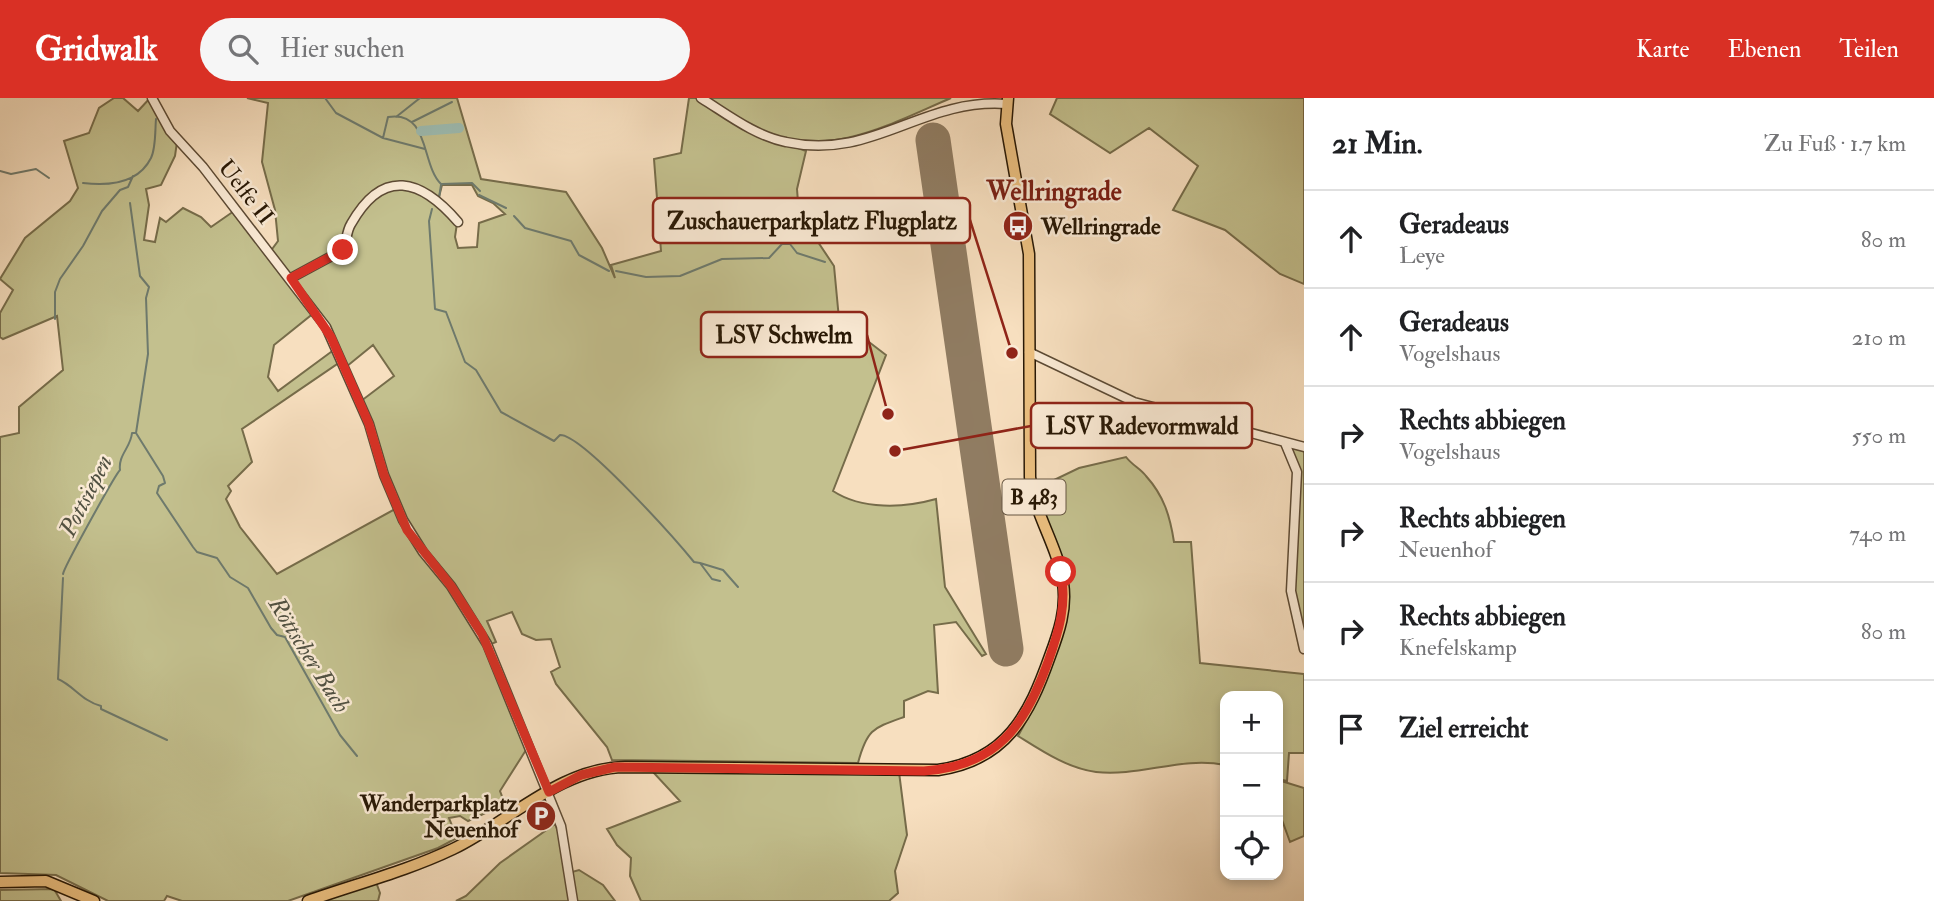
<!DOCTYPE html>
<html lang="de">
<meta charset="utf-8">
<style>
body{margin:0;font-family:"IM FELL Double Pica",serif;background:#f6f6f6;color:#202124}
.controls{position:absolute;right:21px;bottom:21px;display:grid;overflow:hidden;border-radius:14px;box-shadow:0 4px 10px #0003}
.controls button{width:63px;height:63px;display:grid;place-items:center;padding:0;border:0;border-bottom:2px solid #e0e0e0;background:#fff;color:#202124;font:35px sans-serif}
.stop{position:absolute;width:21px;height:21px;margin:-16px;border:5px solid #d93025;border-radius:50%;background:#fff}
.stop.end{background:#d93025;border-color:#fff;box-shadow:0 2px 7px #0008}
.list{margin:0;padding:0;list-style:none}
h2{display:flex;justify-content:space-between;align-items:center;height:91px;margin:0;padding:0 28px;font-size:30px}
h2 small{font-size:23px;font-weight:400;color:#757577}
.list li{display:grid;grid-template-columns:46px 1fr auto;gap:21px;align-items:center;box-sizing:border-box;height:98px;padding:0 28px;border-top:2px solid #e0e0e0}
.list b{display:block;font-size:26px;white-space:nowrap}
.list p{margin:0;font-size:23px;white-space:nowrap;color:#757577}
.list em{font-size:23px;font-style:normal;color:#757577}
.icon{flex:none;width:38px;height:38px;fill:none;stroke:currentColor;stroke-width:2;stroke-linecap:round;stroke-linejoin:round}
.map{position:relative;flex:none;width:1304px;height:803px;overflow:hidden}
header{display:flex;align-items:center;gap:42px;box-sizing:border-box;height:98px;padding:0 35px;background:#d93025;color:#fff}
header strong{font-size:33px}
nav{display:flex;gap:38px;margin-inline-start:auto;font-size:24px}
.search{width:490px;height:63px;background:#f6f6f6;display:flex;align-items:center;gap:18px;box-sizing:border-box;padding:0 24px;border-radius:38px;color:#757577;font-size:26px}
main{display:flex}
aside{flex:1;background:#fff}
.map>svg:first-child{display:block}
.green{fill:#c3c08e;stroke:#766c4a;stroke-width:2;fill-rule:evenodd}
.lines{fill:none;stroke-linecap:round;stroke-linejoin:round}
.stream{stroke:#6e7a6d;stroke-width:2}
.river{stroke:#9dbcb2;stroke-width:10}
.runway{stroke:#907c62;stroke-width:35}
.minor-casing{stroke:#5c4a34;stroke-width:11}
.major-casing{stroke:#281805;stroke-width:13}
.minor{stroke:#faead5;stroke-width:8}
.major{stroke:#ecc080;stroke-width:10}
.route{stroke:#d93025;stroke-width:9}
.labels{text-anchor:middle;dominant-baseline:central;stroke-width:5;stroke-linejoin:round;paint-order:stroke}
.shield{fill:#faead5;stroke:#675743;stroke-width:2}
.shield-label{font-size:21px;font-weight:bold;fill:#281805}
.street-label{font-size:23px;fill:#281805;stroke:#faead5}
.poi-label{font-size:23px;font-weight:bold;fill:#281805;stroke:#faead5;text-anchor:start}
.water-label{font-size:24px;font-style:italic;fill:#515142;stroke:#faead5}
.quarter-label{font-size:26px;font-weight:bold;fill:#7a1f14;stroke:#faead5}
.leader{fill:none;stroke:#8f2418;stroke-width:2.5}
.callout-dot{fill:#8f2418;stroke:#faead5;stroke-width:2.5}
.callout{fill:#faead5;stroke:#8f2418;stroke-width:2.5}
.callout-label{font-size:24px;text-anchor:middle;font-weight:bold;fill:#281805}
</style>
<header>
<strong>Gridwalk</strong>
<div class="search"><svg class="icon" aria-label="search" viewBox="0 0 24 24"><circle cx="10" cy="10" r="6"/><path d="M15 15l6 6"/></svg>Hier suchen</div>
<nav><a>Karte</a><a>Ebenen</a><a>Teilen</a></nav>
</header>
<main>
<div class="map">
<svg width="1304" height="803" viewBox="0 0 1304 803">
<rect width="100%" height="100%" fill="#f7dfbf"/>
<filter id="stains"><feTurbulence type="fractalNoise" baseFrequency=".00286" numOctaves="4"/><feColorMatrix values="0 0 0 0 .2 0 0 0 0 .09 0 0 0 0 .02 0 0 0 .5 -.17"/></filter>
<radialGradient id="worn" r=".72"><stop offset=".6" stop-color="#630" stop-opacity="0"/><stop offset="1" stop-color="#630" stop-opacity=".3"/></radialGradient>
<path class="green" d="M 114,0 L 123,0 L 138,13 L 150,0 L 177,44 L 175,58 L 161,87 L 146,91 L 149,107 L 144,142 L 155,144 L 160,120 L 166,124 L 183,110 L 201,119 L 211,129 L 234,113 L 315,214 L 274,247 L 268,279 L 278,293 L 335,251 L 340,264 L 242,331 L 252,364 L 228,388 L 231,393 L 226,401 L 240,429 L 277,476 L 395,411 L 421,454 L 424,452 L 393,396 L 361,303 L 394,278 L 373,247 L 346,269 L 327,228 L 293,180 L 343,153 L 351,128 L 377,97 L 400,87 L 424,93 C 395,77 359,100 348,130 C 346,138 346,144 342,152 L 291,179 L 270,154 L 278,143 L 275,112 L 262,64 L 268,5 L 247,0 L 457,0 L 481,81 L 566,94 L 602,150 L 615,180 L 611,167 L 661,153 L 654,61 L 681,55 L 689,0 L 696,0 L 751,33 L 806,53 L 797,91 L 798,104 L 804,123 L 834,168 L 839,221 L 886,257 L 833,393 C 862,412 904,410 936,401 L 945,489 L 986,556 L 982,558 L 956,524 L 934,527 L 938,595 L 928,593 L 904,603 L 904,619 C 873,630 867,631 858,665 L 612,662 L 607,649 L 556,586 L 551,574 L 560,569 L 551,541 L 536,542 L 522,536 L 512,514 L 487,523 L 496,544 L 484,549 L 526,652 L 500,693 L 505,706 L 468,723 L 460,718 L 449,720 L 457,740 L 438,750 L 288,803 L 182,803 L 167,798 L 164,803 L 108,803 L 56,777 L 0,775 L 0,339 L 19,335 L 19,309 L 63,272 L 57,218 L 3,241 L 0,239 L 0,215 L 13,192 L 0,181 L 25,140 L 70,103 L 78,90 L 64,43 L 89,35 L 99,10 ZM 442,87 L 472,87 L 478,98 L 493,105 L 505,116 L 479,125 L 477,149 L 458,150 L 455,139 L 457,125 L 431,99 L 438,103 Z
M 707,0 L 951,0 C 892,25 832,60 767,35 C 746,27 726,12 707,0 Z
M 1057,0 L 1304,0 L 1304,186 L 1280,176 L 1225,132 L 1173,112 L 1198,68 L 1149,30 L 1110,55 L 1050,16 Z
M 1289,347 L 1304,350 L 1304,548 L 1292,493 L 1298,392 Z
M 1126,359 C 1133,368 1140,370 1146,378 C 1164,398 1170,418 1174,444 L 1191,444 L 1200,565 L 1304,576 L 1304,655 L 1289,655 L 1287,683 L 1278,681 L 1278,598 L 1225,598 L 1225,667 C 1182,658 1139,679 1096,674 C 1067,670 1042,653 1018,638 L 1036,605 L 1055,557 L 1064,532 L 1067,503 L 1034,385 L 1050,384 L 1079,370 Z
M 653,674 L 899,674 L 907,737 L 895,773 L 898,795 L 889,803 L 641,803 L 630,778 L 631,760 L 617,747 L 607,731 L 680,703 Z
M 1278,682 L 1304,690 L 1304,738 L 1290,744 L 1278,711 Z
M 555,726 L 561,741 L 565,776 L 579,772 L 603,787 L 615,803 L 456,803 L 466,798 L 500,765 Z
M 376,784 L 380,795 L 378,803 L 319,803 Z
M 54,791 L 61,803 L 0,803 L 0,792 Z"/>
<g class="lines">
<path class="stream" d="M 325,0 L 336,15 L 383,40 L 388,19 C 430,12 421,67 441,86
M 396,19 L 420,0
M 412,24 L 452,4
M 383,40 L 425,51
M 0,73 L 11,76 L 36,71 L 49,80
M 83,85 C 108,88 138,86 151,60 C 156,50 155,32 156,21
M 442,86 L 472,85 L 480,93
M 479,97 L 506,110
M 439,100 L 441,87
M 130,105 L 140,178 L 149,189 L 146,200 L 148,256 L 136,335 L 163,378 L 165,385 L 159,388 L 157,395 L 193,449 L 197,454 L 217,460 L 230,479 L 248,490 L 271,530 L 277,537 L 285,539 L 340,637 L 357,658
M 432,111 L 429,123 L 435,211 L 446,214 L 465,264 L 476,272 L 501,314 L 554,343 L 560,337 C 582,336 676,442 694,464 L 700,465 L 712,481 L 720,483
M 514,118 L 525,130 L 571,143 L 579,157 L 609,173
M 616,173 L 646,179 L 680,178 L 722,161 L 769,160 L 782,146 L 790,146 L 797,155 L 825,164
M 55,221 L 55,194 L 60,181 L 83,148 L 102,113 L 120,92 L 128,89 L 133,78
M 700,465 L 723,472 L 738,489
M 63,476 C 64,469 115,377 120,372 C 118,357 131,349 132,335 L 135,335
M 63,480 L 58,581 C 74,588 82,603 101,608 L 101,611 L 167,642"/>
<path class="river" d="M 421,33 L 459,30"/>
<path class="runway" d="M 933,42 L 1006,551"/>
<g class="minor-casing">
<path id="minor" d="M 152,0 L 170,33 L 203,69 L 326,229 L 369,326 L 384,377 L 403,422 L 423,454 L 451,488 L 487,546 L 561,728 L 573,803
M 701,0 C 727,16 755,38 786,44 C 873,63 921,0 1006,6
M 291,180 L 343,152 C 347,144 346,134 351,126 C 383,69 421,81 458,124
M 1029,254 L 1134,304 L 1304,349
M 1285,345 L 1297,374 L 1291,493 L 1304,551"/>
</g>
<g class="major-casing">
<path id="major" d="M 0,784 L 46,783 L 94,803
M 308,803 C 356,786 407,773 453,751 C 509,724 560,670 625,669 L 938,672 C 1007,662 1029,617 1050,558 C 1059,534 1067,511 1063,485 C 1058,448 1034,416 1030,379 L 1029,156 L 1006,26 L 1008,0"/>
</g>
<use href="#minor" class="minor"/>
<use href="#major" class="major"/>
</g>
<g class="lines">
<path class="route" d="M 343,152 L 291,180 L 331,239 L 369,326 L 384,377 L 407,432 L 451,488 L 482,536 L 549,694 L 581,677 L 615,669 L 924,673 C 997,668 1025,628 1048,564 C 1059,533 1067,507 1061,474"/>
</g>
<defs>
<g id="bus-disc" transform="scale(1.575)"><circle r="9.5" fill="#8f2418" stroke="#faead5"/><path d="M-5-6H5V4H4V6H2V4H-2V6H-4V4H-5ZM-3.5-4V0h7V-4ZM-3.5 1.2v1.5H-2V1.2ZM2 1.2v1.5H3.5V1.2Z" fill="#fff"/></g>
<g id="parking-disc" transform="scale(1.575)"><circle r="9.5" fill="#8f2418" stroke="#faead5"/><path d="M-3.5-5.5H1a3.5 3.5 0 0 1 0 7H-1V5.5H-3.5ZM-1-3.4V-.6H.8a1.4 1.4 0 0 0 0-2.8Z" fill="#fff"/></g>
</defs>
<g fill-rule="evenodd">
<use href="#bus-disc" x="1018" y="128"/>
<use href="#parking-disc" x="541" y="718"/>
</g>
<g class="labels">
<rect class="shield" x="1002.5" y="381.5" width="63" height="35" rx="5"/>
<g class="shield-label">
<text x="1034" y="399">B 483</text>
</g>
<g class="street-label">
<text transform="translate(246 94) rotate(52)">Uelfe II</text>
</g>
<g class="poi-label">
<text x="1041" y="128">Wellringrade</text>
<text x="518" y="705" text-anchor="end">Wanderparkplatz<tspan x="518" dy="26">Neuenhof</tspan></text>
</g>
<g class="water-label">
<text transform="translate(86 398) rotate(-63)">Pottsiepen</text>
<text transform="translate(309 557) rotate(58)">Röttscher Bach</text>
</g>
<g class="quarter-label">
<text x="1054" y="94">Wellringrade</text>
</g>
</g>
<path class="leader" d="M1012 255L970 122M888 316L867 237M895 353L1031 328"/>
<g class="callout-dot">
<circle cx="1012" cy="255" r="7"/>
<circle cx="888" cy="316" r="7"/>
<circle cx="895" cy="353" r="7"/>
</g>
<g class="callout">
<rect x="653" y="100" width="317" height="45" rx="7"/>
<rect x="701" y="214" width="166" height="45" rx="7"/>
<rect x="1031" y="305" width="221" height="45" rx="7"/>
</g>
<g class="callout-label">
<text x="812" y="131">Zuschauerparkplatz Flugplatz</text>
<text x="784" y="245">LSV Schwelm</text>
<text x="1142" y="336">LSV Radevormwald</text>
</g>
<rect width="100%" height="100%" filter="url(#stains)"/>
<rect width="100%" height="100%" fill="url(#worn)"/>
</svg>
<div class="controls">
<button>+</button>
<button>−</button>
<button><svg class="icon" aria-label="locate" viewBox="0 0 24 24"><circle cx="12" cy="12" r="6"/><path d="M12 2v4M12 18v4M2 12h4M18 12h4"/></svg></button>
</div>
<div class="stop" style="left:1061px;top:474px"></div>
<div class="stop end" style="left:343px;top:152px"></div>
</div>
<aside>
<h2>21 Min.<small>Zu Fuß · 1.7 km</small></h2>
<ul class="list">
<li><svg class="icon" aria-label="ahead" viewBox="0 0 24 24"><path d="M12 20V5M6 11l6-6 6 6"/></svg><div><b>Geradeaus</b><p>Leye</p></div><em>80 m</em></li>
<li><svg class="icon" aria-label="ahead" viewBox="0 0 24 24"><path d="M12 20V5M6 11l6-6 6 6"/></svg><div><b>Geradeaus</b><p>Vogelshaus</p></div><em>210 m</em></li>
<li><svg class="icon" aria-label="right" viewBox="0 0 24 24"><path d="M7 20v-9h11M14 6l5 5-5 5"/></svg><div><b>Rechts abbiegen</b><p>Vogelshaus</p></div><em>550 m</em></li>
<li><svg class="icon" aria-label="right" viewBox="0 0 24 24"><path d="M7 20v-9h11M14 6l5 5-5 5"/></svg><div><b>Rechts abbiegen</b><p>Neuenhof</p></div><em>740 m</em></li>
<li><svg class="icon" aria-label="right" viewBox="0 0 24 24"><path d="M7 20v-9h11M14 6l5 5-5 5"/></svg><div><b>Rechts abbiegen</b><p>Knefelskamp</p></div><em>80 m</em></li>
<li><svg class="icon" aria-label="arrive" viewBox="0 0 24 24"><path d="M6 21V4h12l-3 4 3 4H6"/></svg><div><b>Ziel erreicht</b></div></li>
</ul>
</aside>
</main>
